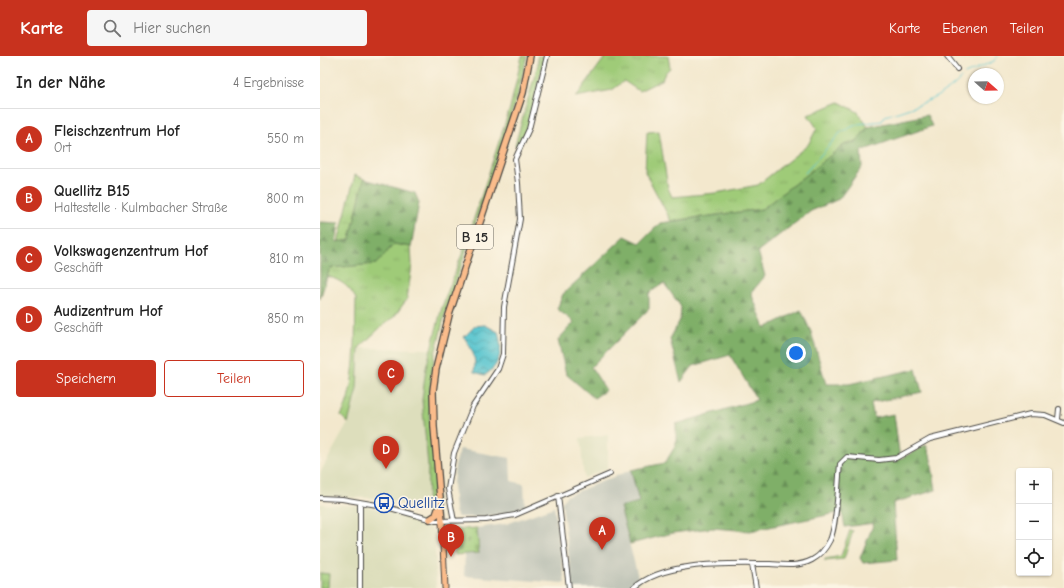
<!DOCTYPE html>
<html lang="de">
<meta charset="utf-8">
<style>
body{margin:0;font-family:"Comic Neue",sans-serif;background:#f6f6f6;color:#222}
.controls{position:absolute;right:12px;bottom:12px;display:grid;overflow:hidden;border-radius:4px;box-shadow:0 1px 3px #0004}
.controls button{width:36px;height:36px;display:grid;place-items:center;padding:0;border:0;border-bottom:1px solid #e0e0e0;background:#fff;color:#222;font:20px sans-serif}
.compass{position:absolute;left:648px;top:12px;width:36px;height:36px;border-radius:50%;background:#fff;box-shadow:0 1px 3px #0004;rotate:110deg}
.you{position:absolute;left:476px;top:297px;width:14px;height:14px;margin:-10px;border:3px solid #fff;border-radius:50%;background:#1a73e8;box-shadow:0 0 0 6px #1a73e833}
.badge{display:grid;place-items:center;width:26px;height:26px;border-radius:50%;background:#c8321e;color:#fff;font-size:13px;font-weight:700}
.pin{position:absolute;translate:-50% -33px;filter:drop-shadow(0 1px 2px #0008)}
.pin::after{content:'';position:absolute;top:21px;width:14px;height:12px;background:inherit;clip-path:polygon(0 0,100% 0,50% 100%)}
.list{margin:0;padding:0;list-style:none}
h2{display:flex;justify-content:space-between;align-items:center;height:52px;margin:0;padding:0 16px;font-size:17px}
h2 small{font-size:13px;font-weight:400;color:#767676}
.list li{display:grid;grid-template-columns:26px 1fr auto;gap:12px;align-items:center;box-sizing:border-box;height:60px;padding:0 16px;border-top:1px solid #e0e0e0}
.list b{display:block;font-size:15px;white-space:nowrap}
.list p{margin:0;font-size:13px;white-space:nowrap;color:#767676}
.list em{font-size:13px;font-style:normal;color:#767676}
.actions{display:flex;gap:8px;padding:12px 16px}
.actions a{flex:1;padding:9px 0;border:1px solid #c8321e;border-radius:4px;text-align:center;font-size:14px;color:#c8321e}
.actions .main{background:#c8321e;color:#fff}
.icon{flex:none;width:22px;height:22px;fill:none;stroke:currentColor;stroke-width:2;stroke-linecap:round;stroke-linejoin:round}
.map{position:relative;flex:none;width:744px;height:532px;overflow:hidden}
header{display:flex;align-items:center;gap:24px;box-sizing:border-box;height:56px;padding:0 20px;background:#c8321e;color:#fff}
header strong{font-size:19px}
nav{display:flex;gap:22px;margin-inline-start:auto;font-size:14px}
.search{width:280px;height:36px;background:#f6f6f6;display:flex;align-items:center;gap:10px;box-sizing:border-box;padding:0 14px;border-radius:4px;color:#767676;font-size:15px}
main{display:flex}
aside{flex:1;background:#fff}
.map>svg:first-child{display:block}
.built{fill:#dddebc}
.industrial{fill:#c2c6b9}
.grass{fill:url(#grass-tufts);stroke:#657b52}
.forest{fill:url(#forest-firs);stroke:#556d4a}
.cemetery{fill:url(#cemetery-stones);stroke:#657b52}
.water{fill:url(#water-waves);stroke:#42787d}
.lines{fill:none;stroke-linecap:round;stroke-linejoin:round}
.stream{stroke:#58c5cf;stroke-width:1}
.minor-casing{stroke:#494743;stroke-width:6}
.major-casing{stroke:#494743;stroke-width:7}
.highway-casing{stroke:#494743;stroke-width:8}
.minor{stroke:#fff;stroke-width:4}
.major{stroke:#fabc8b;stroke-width:5}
.highway{stroke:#fabc8b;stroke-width:5.5}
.labels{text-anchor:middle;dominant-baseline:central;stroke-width:3;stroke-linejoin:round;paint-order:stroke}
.shield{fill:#fcf5e5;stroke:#6a6863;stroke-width:1}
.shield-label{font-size:14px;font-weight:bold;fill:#2b2b2b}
.transit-label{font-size:15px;fill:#164399;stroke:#fcf5e5;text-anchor:start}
</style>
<header>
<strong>Karte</strong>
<div class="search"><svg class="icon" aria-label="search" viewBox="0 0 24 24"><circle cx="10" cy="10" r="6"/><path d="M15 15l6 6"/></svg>Hier suchen</div>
<nav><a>Karte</a><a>Ebenen</a><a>Teilen</a></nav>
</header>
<main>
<aside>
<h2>In der Nähe<small>4 Ergebnisse</small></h2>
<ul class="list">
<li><span class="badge">A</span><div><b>Fleischzentrum Hof</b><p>Ort</p></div><em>550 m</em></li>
<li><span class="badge">B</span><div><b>Quellitz B15</b><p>Haltestelle · Kulmbacher Straße</p></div><em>800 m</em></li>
<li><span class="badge">C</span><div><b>Volkswagenzentrum Hof</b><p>Geschäft</p></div><em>810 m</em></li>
<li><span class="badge">D</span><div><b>Audizentrum Hof</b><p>Geschäft</p></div><em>850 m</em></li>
</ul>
<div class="actions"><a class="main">Speichern</a><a>Teilen</a></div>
</aside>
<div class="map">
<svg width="744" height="532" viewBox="0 0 744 532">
<defs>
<pattern id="grass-tufts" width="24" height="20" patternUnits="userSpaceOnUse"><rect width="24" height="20" fill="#9fcb78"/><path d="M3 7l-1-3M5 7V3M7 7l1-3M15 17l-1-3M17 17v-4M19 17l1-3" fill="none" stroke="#89ae68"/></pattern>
<pattern id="forest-firs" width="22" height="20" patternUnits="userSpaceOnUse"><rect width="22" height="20" fill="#7faf68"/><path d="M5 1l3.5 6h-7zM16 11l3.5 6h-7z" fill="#688f56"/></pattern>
<pattern id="cemetery-stones" width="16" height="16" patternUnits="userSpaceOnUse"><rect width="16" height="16" fill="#9fcb78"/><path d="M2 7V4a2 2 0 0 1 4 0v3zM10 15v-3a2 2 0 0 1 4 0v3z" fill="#89ae68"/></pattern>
<pattern id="water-waves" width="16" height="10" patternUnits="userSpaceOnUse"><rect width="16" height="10" fill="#58c5cf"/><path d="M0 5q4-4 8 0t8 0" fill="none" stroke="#49a0a8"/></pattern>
</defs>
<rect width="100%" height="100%" fill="#fcf5e5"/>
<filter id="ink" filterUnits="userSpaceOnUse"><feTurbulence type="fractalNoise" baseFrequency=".025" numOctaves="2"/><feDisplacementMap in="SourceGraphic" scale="8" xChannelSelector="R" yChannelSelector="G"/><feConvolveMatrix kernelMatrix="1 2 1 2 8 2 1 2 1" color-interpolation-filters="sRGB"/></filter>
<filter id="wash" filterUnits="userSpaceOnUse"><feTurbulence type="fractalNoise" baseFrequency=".012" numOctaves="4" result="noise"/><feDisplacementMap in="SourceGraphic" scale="16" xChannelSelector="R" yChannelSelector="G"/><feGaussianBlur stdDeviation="0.9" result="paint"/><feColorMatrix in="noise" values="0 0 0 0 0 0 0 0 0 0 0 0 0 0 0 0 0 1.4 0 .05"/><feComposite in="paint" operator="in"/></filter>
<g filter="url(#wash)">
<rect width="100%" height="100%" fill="#f3e8cd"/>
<path class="built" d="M 39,292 L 111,293 L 106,312 L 104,373 L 108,409 L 107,454 L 61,442 L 0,441 L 0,417 L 28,367 L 37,333 Z
M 288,379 L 288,412 L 264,422 L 260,382 Z
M 0,448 L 47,450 L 105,466 L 115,478 L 116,532 L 9,532 L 9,518 L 0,517 Z"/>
<path class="industrial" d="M 140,393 L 190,402 L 191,425 L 204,428 L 205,451 L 182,458 L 155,461 L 138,461 L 135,455 L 133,428 L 135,410 Z
M 311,414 L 319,446 L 300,452 L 319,525 L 312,532 L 253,532 L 242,447 L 246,440 Z
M 234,451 L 245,527 L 144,520 L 145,498 L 159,497 L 157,472 L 186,468 Z"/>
<path class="grass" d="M 202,0 L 207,0 L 197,42 L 125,258 L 115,298 L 109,340 L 110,372 L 116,422 L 116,456 L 110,460 L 112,453 L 107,459 L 108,409 L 102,344 L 106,312 L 122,251 L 144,193 L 190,52 Z
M 217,0 L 224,0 L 224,4 L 207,75 L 198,90 L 195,89 L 218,8 Z
M 286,0 L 348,0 L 350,12 L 345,17 L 342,24 L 319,35 L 304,25 L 292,34 L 256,41 Z
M 519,46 L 538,56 L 548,71 L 537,85 L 524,89 L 442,153 L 351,165 L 325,116 L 327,76 L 339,75 L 348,132 L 352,141 L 396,137 L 438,129 L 488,89 L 497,72 L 488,59 Z
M 35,119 L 44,123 L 30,184 L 18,186 Z
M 74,188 L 91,191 L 92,209 L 87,243 L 74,261 L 64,268 L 39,292 L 37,333 L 28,367 L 21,360 C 37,332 35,276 36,243 C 29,230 22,225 7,220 L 10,212 L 56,208 Z
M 530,474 L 533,475 L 524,503 L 505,505 L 505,503 L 521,500 Z
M 0,517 L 9,518 L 8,532 L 0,532 Z"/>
<path class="forest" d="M 607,59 L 612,70 L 541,95 L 542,111 L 519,143 L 491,155 L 438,195 L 445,220 L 431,237 L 445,272 L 481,254 L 491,276 L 506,328 L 529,328 L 596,313 L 602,336 L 551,347 L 554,362 L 574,358 L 580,403 L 606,389 L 610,398 L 616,434 L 573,447 L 577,504 L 543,507 L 540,502 L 554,467 L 525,471 L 522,456 L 430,475 L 392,472 L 353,477 L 310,488 L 300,451 L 319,446 L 311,414 L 345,407 L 356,389 L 356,368 L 437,344 L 410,299 L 373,310 L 361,326 L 350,283 L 360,264 L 361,251 L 344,227 L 329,237 L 329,253 L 271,311 L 286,334 L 274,342 L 246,318 L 238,284 L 254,266 L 237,253 L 243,238 L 305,180 L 320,187 L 340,167 L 442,153 L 524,89 L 537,85 L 548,71 Z
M 44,123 L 95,137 L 99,147 L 91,191 L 74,188 L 56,208 L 10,212 L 0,243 L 0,166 L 19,167 L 16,186 L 30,184 Z"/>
<path class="cemetery" d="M 157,472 L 159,497 L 135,499 L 133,474 Z"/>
<path class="water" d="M 165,269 L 178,276 C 183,293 181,309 165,319 L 154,316 C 157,301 152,293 144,281 L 155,270 Z"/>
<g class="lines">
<path class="stream" d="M 645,18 L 674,5 L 677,0
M 485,117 L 521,76 L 538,68 L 562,65 L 565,60 C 590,52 623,43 641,22"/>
</g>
</g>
<g filter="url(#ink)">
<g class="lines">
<g class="minor-casing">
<path id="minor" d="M 627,0 L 637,13
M 738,363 L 739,353
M 238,440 L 249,532
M 0,442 L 22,443 L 63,450 L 116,465 L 166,464 L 195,459 L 290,418
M 134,465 L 128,433 L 134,397 L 153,350 L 178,313 L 183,298 L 184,251 L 200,163 L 198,127 L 195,103 L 209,73 L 227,0
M 432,508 L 436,532
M 40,532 L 40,446
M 314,532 C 345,504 410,508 450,508 C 463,509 479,511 492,504 C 500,500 506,492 510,484 C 517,469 518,427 520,408 L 527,401 L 559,404 L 576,402 L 610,383 L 710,358 L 725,359 L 744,367"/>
</g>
<g class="major-casing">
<path id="major" d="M 122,466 L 125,532"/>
</g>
<g class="highway-casing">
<path id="highway" d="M 110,463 L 116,459 L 120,448
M 122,466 L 114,371 L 113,335 L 116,313 L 129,259 L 203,37 L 210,0"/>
</g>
<use href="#minor" class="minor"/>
<use href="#major" class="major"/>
<use href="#highway" class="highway"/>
</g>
</g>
<defs>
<g id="bus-ring" transform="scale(1)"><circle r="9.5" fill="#fcf5e5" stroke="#1a4fb4" stroke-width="1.5"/><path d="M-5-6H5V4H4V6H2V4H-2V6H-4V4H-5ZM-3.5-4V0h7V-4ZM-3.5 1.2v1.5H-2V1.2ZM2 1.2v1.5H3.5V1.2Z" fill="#1a4fb4"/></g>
</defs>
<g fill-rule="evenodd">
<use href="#bus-ring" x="64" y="447"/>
</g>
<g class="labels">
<rect class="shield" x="137" y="169" width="36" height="24" rx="3"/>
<g class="shield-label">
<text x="155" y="181">B 15</text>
</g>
<g class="transit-label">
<text x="78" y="447">Quellitz</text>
</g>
</g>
</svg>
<div class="controls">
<button>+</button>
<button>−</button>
<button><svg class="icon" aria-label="locate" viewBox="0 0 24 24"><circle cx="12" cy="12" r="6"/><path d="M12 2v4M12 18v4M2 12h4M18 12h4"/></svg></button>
</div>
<svg class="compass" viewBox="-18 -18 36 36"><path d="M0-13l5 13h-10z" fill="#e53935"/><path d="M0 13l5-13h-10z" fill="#767676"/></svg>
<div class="you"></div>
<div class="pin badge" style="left:282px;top:494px">A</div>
<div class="pin badge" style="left:131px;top:501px">B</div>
<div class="pin badge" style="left:71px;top:337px">C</div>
<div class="pin badge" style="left:66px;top:413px">D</div>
</div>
</main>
